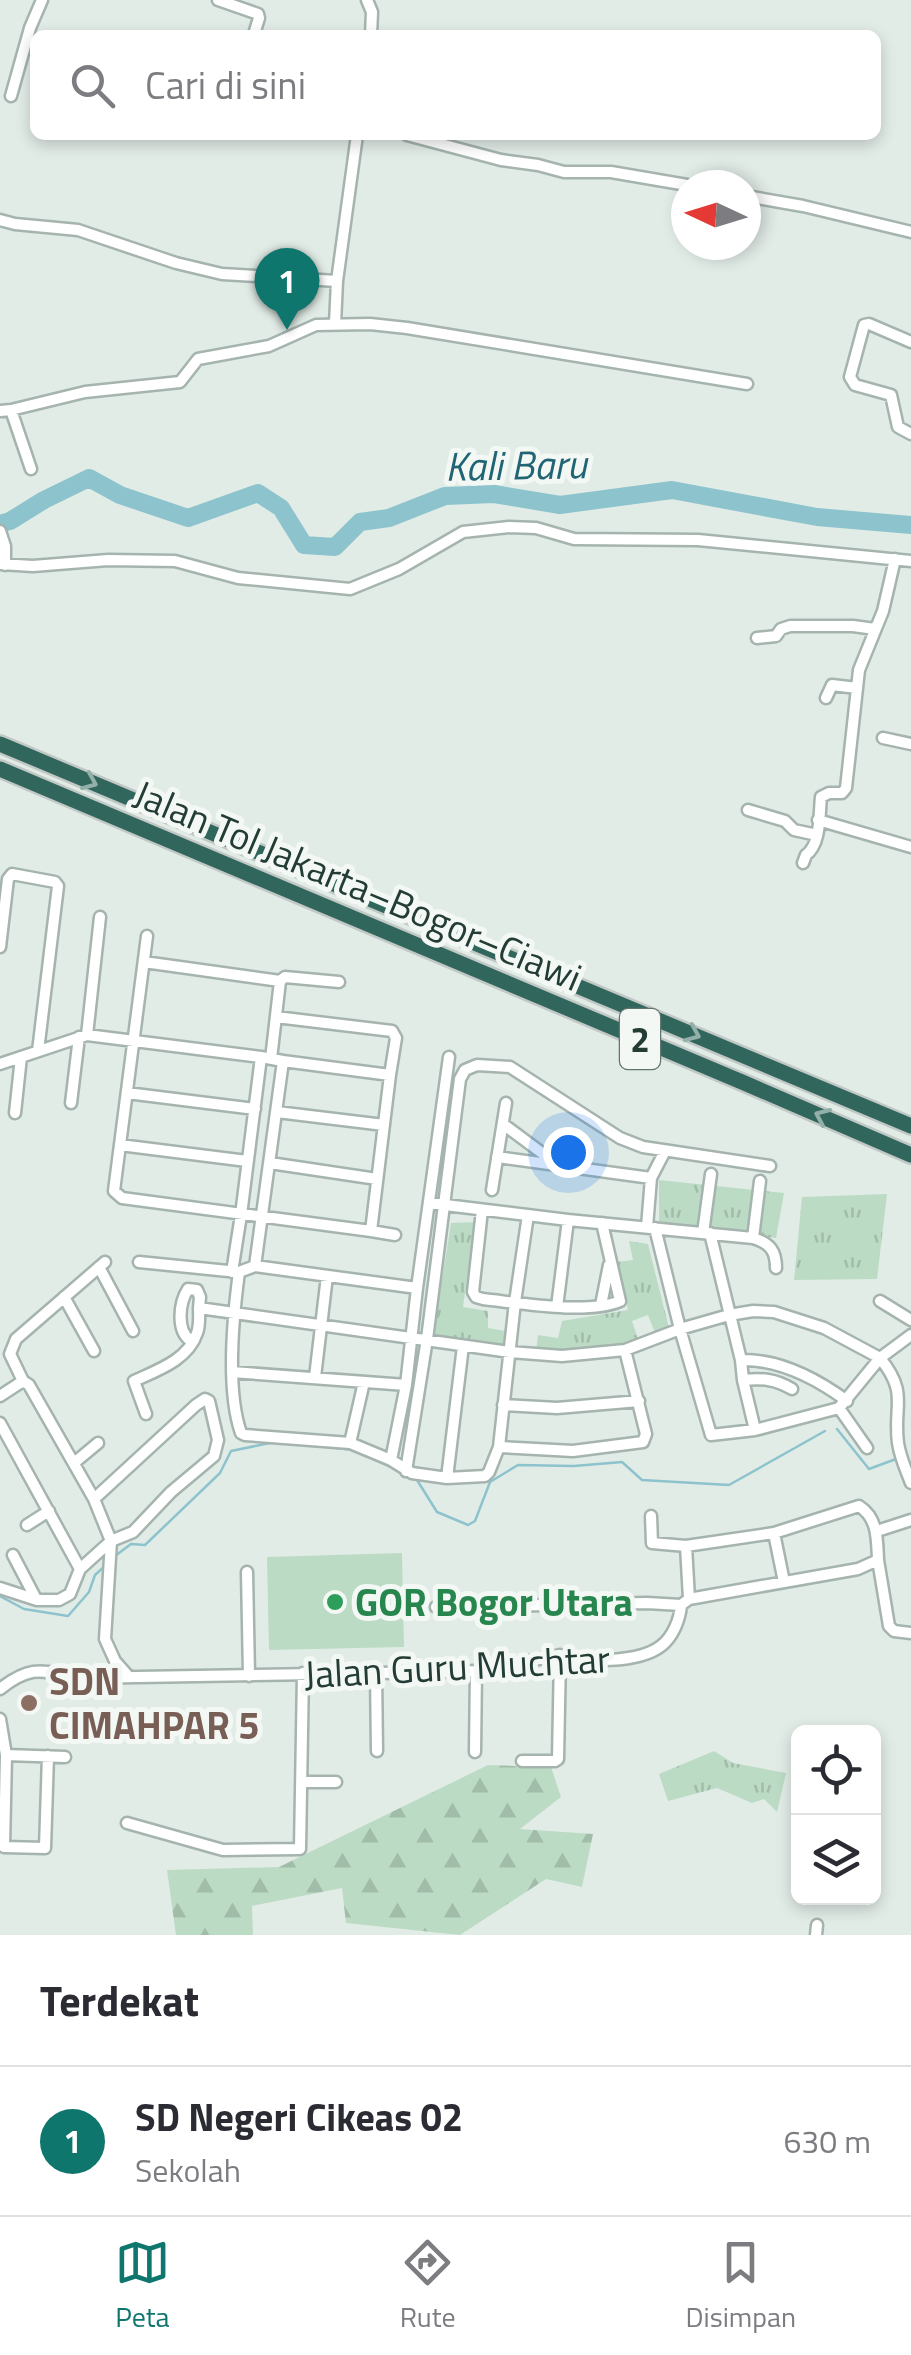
<!DOCTYPE html>
<html lang="id">
<meta charset="utf-8">
<style>
body{margin:0;font-family:"Titillium Web",sans-serif;background:#f2f2f3;color:#2b2b33}
.controls{position:absolute;right:30px;bottom:30px;display:grid;overflow:hidden;border-radius:15px;box-shadow:0 5px 15px #0003}
.controls button{width:90px;height:90px;display:grid;place-items:center;padding:0;border:0;border-bottom:2px solid #e1e1e2;background:#fff;color:#2b2b33;font:50px sans-serif}
.compass{position:absolute;left:671px;top:170px;width:90px;height:90px;border-radius:50%;background:#fff;box-shadow:0 5px 15px #0003;rotate:274deg}
.you{position:absolute;left:568px;top:1152px;width:35px;height:35px;margin:-25px;border:8px solid #fff;border-radius:50%;background:#1a73e8;box-shadow:0 0 0 15px #1a73e833}
.badge{display:grid;place-items:center;width:65px;height:65px;border-radius:50%;background:#0f766e;color:#fff;font-size:32px;font-weight:700}
.pin{position:absolute;translate:-50% -82px;filter:drop-shadow(0 2px 5px #0008)}
.pin::after{content:'';position:absolute;top:52px;width:35px;height:30px;background:inherit;clip-path:polygon(0 0,100% 0,50% 100%)}
.list{margin:0;padding:0;list-style:none}
h2{display:flex;justify-content:space-between;align-items:center;height:130px;margin:0;padding:0 40px;font-size:42px}
h2 small{font-size:32px;font-weight:400;color:#7c7c81}
.list li{display:grid;grid-template-columns:65px 1fr auto;gap:30px;align-items:center;box-sizing:border-box;height:150px;padding:0 40px;border-top:2px solid #e1e1e2}
.list b{display:block;font-size:38px;white-space:nowrap}
.list p{margin:0;font-size:32px;white-space:nowrap;color:#7c7c81}
.list em{font-size:32px;font-style:normal;color:#7c7c81}
.icon{flex:none;width:55px;height:55px;fill:none;stroke:currentColor;stroke-width:2;stroke-linecap:round;stroke-linejoin:round}
.map{position:relative;flex:none;width:911px;height:1935px;overflow:hidden}
.search{position:absolute;background:#fff;box-shadow:0 5px 15px #0003;left:30px;right:30px;top:30px;height:110px;display:flex;align-items:center;gap:25px;box-sizing:border-box;padding:0 35px;border-radius:15px;color:#7c7c81;font-size:38px}
.sheet{height:280px;background:#fff}
nav{display:flex;justify-content:space-around;align-items:center;box-sizing:border-box;height:140px;border-top:2px solid #e1e1e2;background:#fff;font-size:28px;color:#7c7c81}
nav a{display:grid;justify-items:center;gap:5px}
nav .on{color:#0f766e}
.map>svg:first-child{display:block}
.grass{fill:url(#grass-tufts)}
.forest{fill:url(#forest-firs)}
.park{fill:#bcdbc5}
.lines{fill:none;stroke-linecap:round;stroke-linejoin:round}
.stream{stroke:#8dc3cd;stroke-width:2.5}
.river{stroke:#8dc3cd;stroke-width:18}
.minor-casing{stroke:#a5b4ae;stroke-width:15}
.highway-casing{stroke:#c1c8c6;stroke-width:20}
.minor{stroke:#fff;stroke-width:10}
.highway{stroke:#31665c;stroke-width:15}
.oneway{stroke:#92afa8}
.leisure-dot{fill:#2e9e5b;stroke:#f3f8f5;stroke-width:4}
.education-dot{fill:#8d6e63;stroke:#f3f8f5;stroke-width:4}
.labels{text-anchor:middle;dominant-baseline:central;stroke-width:10;stroke-linejoin:round;paint-order:stroke}
.shield{fill:#f3f8f5;stroke:#61746f;stroke-width:2.5}
.shield-label{font-size:35px;font-weight:bold;fill:#233c35}
.street-label{font-size:38px;fill:#233c35;stroke:#f3f8f5}
.leisure-label{font-size:38px;font-weight:bold;fill:#27864d;stroke:#f3f8f5;text-anchor:start}
.education-label{font-size:38px;font-weight:bold;fill:#785e54;stroke:#f3f8f5;text-anchor:start}
.water-label{font-size:40px;font-style:italic;fill:#216574;stroke:#f3f8f5}
</style>
<div class="map">
<svg width="911" height="1935" viewBox="0 0 911 1935">
<defs>
<pattern id="grass-tufts" width="24" height="20" patternUnits="userSpaceOnUse" patternTransform="scale(2.5)"><rect width="24" height="20" fill="#bcdbc5"/><path d="M3 7l-1-3M5 7V3M7 7l1-3M15 17l-1-3M17 17v-4M19 17l1-3" fill="none" stroke="#a1bdaa"/></pattern>
<pattern id="forest-firs" width="22" height="20" patternUnits="userSpaceOnUse" patternTransform="scale(2.5)"><rect width="22" height="20" fill="#bcdbc5"/><path d="M5 1l3.5 6h-7zM16 11l3.5 6h-7z" fill="#a1bdaa"/></pattern>
</defs>
<rect width="100%" height="100%" fill="#e2ece7"/>
<path class="grass" d="M 659,1180 L 784,1193 L 776,1238 L 659,1223 Z
M 887,1194 L 877,1279 L 794,1280 L 802,1197 Z
M 475,1222 L 463,1307 L 488,1311 L 488,1328 L 505,1331 L 503,1346 L 433,1336 L 451,1223 Z
M 629,1241 L 648,1244 L 669,1328 L 655,1333 L 648,1315 L 632,1321 L 639,1342 C 606,1353 570,1353 536,1351 L 538,1335 L 558,1338 L 562,1321 L 628,1310 L 617,1262 L 633,1260 Z
M 714,1751 L 733,1763 L 786,1773 L 777,1812 L 764,1799 L 752,1803 L 717,1788 L 668,1801 L 659,1774 Z"/>
<path class="forest" d="M 488,1765 L 551,1767 L 561,1797 L 520,1829 L 593,1834 L 582,1887 L 546,1879 L 460,1935 L 346,1923 L 342,1888 L 252,1906 L 253,1935 L 176,1935 L 167,1870 L 279,1867 Z"/>
<path class="park" d="M 402,1553 L 404,1647 L 269,1650 L 267,1557 Z"/>
<g class="lines">
<path class="stream" d="M 837,1429 L 869,1469 L 896,1459
M 308,1445 L 354,1450
M 361,1453 L 404,1473
M 411,1477 L 417,1480 L 437,1512 L 468,1525 L 475,1521 L 490,1482 L 518,1465 L 574,1466 L 622,1462 L 642,1480 L 729,1485 L 825,1431
M 115,1556 L 131,1544 L 145,1545 L 220,1473 L 231,1451 L 275,1442
M 0,1596 L 24,1609 L 68,1616 L 89,1592 L 95,1575 L 106,1565"/>
<path class="river" d="M 0,524 L 10,521 L 44,500 L 89,478 L 120,495 L 188,518 L 258,493 L 281,508 L 304,545 L 335,547 L 360,522 L 389,518 L 445,496 L 494,494 L 560,505 L 672,490 L 817,517 L 911,525"/>
<g class="minor-casing">
<path id="minor" d="M 218,0 L 258,14 L 259,18 L 255,31 L 258,35
M 367,0 L 372,12 L 371,35
M 11,96 L 30,28 L 42,0
M 407,135 L 501,160 L 538,165 L 564,172 L 611,172 L 687,185
M 746,196 L 803,206 L 911,232
M 0,220 L 15,224 L 78,230 L 176,263 L 222,274 L 337,281
M 335,324 L 337,281 L 357,135
M 911,342 L 869,324 L 864,325 L 850,377 L 855,385 L 891,395 L 898,427 L 911,434
M 11,410 L 31,469
M 0,411 L 11,410 L 85,392 L 180,382 L 198,359 L 269,346 L 316,325 L 370,324 L 407,328 L 747,384
M 0,531 L 5,546 L 5,565
M 0,564 L 33,566 L 108,560 L 175,561 L 238,578 L 350,589 L 399,569 L 463,532 L 509,527 L 536,528 L 574,539 L 698,540 L 911,561
M 757,638 L 776,636 L 781,629 L 790,626 L 853,626 L 875,629
M 826,698 L 832,685 L 857,688
M 883,738 L 911,744
M 748,810 L 785,821 L 794,830 L 817,835
M 818,820 L 911,847
M 803,863 L 806,855 C 821,844 819,816 821,797 L 829,793 L 842,793 L 846,788 L 859,670 L 883,611 L 895,559
M 147,936 L 114,1191 L 122,1198 L 371,1231 L 390,1075 L 283,1061
M 0,947 L 8,879 L 12,874 L 55,882 L 58,886 L 38,1051
M 144,962 L 280,981 L 285,977 L 339,982
M 276,1017 L 392,1031 L 396,1038 L 390,1075
M 87,1035 L 100,917
M 271,1059 L 280,981
M 0,1064 L 87,1035 L 261,1057
M 127,1093 L 255,1109
M 71,1103 L 79,1037
M 277,1112 L 384,1125
M 15,1113 L 21,1057
M 503,1124 L 558,1165
M 120,1145 L 247,1161
M 497,1157 L 651,1178
M 270,1163 L 377,1179
M 492,1190 L 506,1103
M 429,1203 L 568,1220 L 753,1238 C 770,1243 776,1251 776,1268
M 482,1210 L 473,1292 L 476,1297 L 483,1299 C 520,1303 587,1315 620,1301 L 602,1223
M 647,1227 L 651,1178 L 665,1151
M 655,1228 L 680,1329 L 711,1435 L 755,1430 L 839,1408 L 880,1358 L 911,1335
M 371,1231 L 395,1235
M 703,1233 L 711,1174
M 710,1233 L 741,1360 L 743,1380 L 755,1430
M 753,1238 L 760,1181
M 139,1262 L 238,1272
M 99,1267 L 133,1331
M 232,1272 L 241,1215 L 261,1057 L 283,1061 L 255,1266
M 417,1288 L 449,1057
M 64,1297 L 94,1351
M 880,1301 L 911,1320
M 601,1305 L 609,1265
M 557,1307 L 568,1220
M 191,1341 C 176,1331 179,1303 188,1289 L 197,1290 L 200,1297 L 199,1308
M 741,1360 C 781,1359 817,1379 847,1401
M 232,1372 L 406,1385
M 315,1377 L 327,1276
M 743,1380 C 762,1378 775,1379 792,1389
M 23,1381 L 10,1354 L 16,1339 L 105,1262
M 0,1396 L 23,1381 L 29,1385 L 94,1499 L 111,1541 L 105,1639 L 115,1661 L 129,1677
M 503,1405 L 557,1408 L 639,1401
M 839,1408 L 867,1448
M 146,1414 L 134,1381 C 158,1370 188,1360 197,1333 C 200,1326 199,1315 199,1308 L 510,1352 L 562,1356 L 625,1350 L 680,1329 L 729,1315 L 753,1311 L 774,1312 L 824,1328 L 880,1358 C 909,1394 893,1405 898,1443 C 900,1457 906,1470 911,1483
M 0,1423 L 80,1569
M 350,1443 L 364,1382
M 499,1447 L 573,1451 L 643,1442 L 646,1434 L 625,1350
M 391,1460 L 406,1385 L 417,1288 L 255,1266 L 239,1272 C 233,1317 226,1390 241,1433 L 245,1435 L 350,1443 L 391,1460 L 412,1473 L 447,1478 L 485,1476 L 489,1472 L 499,1447 L 515,1302 L 528,1215
M 74,1463 L 98,1443
M 406,1471 L 427,1339 L 460,1079 L 465,1070 L 477,1065 L 510,1067 L 620,1138 L 643,1147 L 770,1166
M 447,1478 L 463,1346
M 651,1516 L 652,1543 L 686,1546
M 27,1525 L 49,1511
M 877,1531 L 911,1520
M 774,1533 L 784,1582
M 13,1555 L 36,1599
M 878,1560 L 889,1626 L 894,1631 L 911,1633
M 247,1572 L 249,1676
M 0,1588 L 37,1600 L 59,1600 L 70,1594 L 80,1569 L 111,1541 L 133,1532 L 171,1492 L 214,1456 L 218,1440 L 209,1401 L 205,1399 L 196,1405 L 94,1499
M 436,1607 L 647,1603 L 681,1605
M 376,1673 L 377,1751
M 0,1689 C 32,1664 42,1671 79,1678 L 441,1672 L 476,1671 L 560,1655 C 584,1663 639,1663 661,1646 C 673,1637 680,1619 681,1605 L 689,1599 L 858,1569 L 878,1560 C 877,1539 878,1518 859,1506 L 774,1533 L 686,1546 L 689,1599
M 0,1719 L 6,1755 L 4,1847 L 45,1848 L 48,1756
M 475,1752 L 476,1671
M 6,1755 L 65,1757
M 522,1761 L 555,1761 L 558,1759 L 560,1655
M 301,1782 L 336,1782
M 127,1823 L 223,1850 L 300,1849 L 303,1673
M 816,1935 L 817,1925"/>
</g>
<g class="highway-casing">
<path id="highway" d="M 0,744 L 911,1126
M 0,769 L 742,1082 L 911,1155"/>
</g>
<use href="#minor" class="minor"/>
<use href="#highway" class="highway"/>
</g>
<defs><path id="oneway-chevron" d="M-2-3.5L2.5 0L-2 3.5" fill="none" stroke-width="1.6" stroke-linecap="round" stroke-linejoin="round" transform="scale(2.5)"/></defs>
<g class="oneway">
<use href="#oneway-chevron" transform="translate(90 782) rotate(23)"/>
<use href="#oneway-chevron" transform="translate(693 1034) rotate(23)"/>
<use href="#oneway-chevron" transform="translate(822 1116) rotate(-156)"/>
</g>
<circle class="leisure-dot" cx="335" cy="1602" r="10"/>
<circle class="education-dot" cx="29" cy="1703" r="10"/>
<g class="labels">
<rect class="shield" x="620" y="1009" width="40" height="60" rx="8"/>
<g class="shield-label">
<text x="640" y="1039">2</text>
</g>
<g class="street-label">
<text transform="translate(358 885) rotate(23)">Jalan Tol Jakarta–Bogor–Ciawi</text>
<text transform="translate(457 1666) rotate(-3)">Jalan Guru Muchtar</text>
</g>
<g class="leisure-label">
<text x="355" y="1602">GOR Bogor Utara</text>
</g>
<g class="education-label">
<text x="49" y="1681">SDN<tspan x="49" dy="44">CIMAHPAR 5</tspan></text>
</g>
<g class="water-label">
<text transform="translate(516 465) rotate(-1)">Kali Baru</text>
</g>
</g>
</svg>
<div class="controls">
<button><svg class="icon" aria-label="locate" viewBox="0 0 24 24"><circle cx="12" cy="12" r="6"/><path d="M12 2v4M12 18v4M2 12h4M18 12h4"/></svg></button>
<button><svg class="icon" aria-label="layers" viewBox="0 0 24 24"><path d="M12 4l9 5-9 5-9-5zM3 14l9 5 9-5"/></svg></button>
</div>
<svg class="compass" viewBox="-18 -18 36 36"><path d="M0-13l5 13h-10z" fill="#e53935"/><path d="M0 13l5-13h-10z" fill="#7c7c81"/></svg>
<div class="you"></div>
<div class="pin badge" style="left:287px;top:330px">1</div>
<div class="search"><svg class="icon" aria-label="search" viewBox="0 0 24 24"><circle cx="10" cy="10" r="6"/><path d="M15 15l6 6"/></svg>Cari di sini</div>
</div>
<section class="sheet">
<h2>Terdekat<small></small></h2>
<ul class="list">
<li><span class="badge">1</span><div><b>SD Negeri Cikeas 02</b><p>Sekolah</p></div><em>630 m</em></li>
</ul>
</section>
<nav>
<a class="on"><svg class="icon" aria-label="map" viewBox="0 0 24 24"><path d="M3 6l6-2 6 2 6-2v14l-6 2-6-2-6 2zM9 4v14M15 6v14"/></svg>Peta</a>
<a><svg class="icon" aria-label="directions" viewBox="0 0 24 24"><path d="M12 3l9 9-9 9-9-9zM9 14v-3h6M13 9l2 2-2 2"/></svg>Rute</a>
<a><svg class="icon" aria-label="saved" viewBox="0 0 24 24"><path d="M7 4h10v16l-5-4-5 4z"/></svg>Disimpan</a>
</nav>
